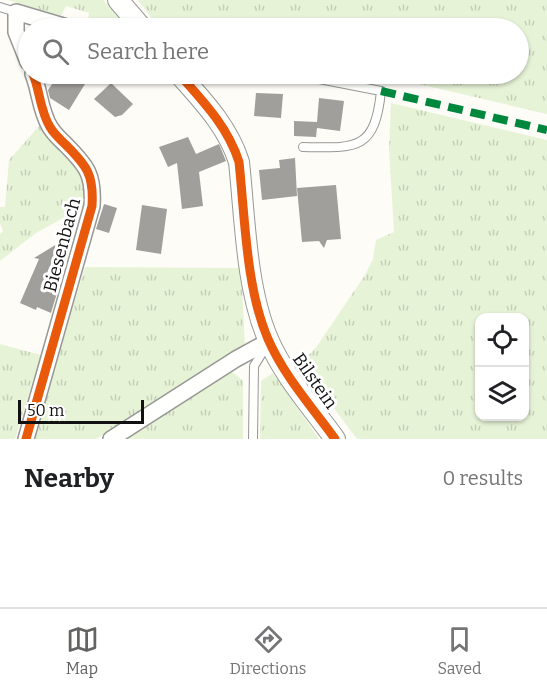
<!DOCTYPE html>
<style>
body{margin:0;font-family:Bitter,serif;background:#f6f6f6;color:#202124}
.controls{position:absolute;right:18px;bottom:18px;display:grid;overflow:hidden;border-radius:12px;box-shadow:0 2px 4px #0004}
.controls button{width:54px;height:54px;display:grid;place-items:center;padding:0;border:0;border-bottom:2px solid #e0e0e0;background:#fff;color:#202124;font:30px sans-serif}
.scale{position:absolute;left:18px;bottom:15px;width:126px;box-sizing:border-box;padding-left:6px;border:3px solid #111;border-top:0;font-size:16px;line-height:21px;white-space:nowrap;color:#111;-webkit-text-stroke:4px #fff;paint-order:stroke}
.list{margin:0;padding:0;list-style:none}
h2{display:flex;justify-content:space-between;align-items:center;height:78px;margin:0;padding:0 24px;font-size:26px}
h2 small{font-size:20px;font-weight:400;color:#757577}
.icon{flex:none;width:33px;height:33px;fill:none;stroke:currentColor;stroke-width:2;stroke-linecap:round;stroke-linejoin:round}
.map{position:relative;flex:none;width:547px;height:439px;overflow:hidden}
.search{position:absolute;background:#fff;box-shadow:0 2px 4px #0004;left:18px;right:18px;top:18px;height:66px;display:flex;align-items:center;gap:15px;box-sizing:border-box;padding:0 21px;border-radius:33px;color:#757577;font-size:22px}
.sheet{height:168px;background:#fff}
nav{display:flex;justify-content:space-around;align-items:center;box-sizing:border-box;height:84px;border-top:2px solid #e0e0e0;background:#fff;font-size:16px;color:#757577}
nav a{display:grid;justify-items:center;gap:3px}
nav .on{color:#646362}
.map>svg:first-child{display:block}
.grass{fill:url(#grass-tufts);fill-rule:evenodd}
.building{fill:#a19f9c}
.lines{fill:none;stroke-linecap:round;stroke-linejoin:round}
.service-casing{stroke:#979795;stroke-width:10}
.minor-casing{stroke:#979795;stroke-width:18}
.tertiary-casing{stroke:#979795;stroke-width:22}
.service{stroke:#fffffe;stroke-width:8}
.minor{stroke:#fffffe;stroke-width:15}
.tertiary{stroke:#fffffe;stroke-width:20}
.quiet{stroke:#00873e;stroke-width:8;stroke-dasharray:15 8;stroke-linecap:butt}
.cycleway-casing{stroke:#fff;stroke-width:13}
.cycleway{stroke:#e8590c;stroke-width:9}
.labels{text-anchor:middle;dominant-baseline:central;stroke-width:6;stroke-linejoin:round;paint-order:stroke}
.street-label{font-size:18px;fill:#111;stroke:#fff}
</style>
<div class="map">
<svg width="547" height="439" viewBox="0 0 547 439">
<defs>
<pattern id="grass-tufts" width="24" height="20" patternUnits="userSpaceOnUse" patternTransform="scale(1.5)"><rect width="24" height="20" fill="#e7f3d7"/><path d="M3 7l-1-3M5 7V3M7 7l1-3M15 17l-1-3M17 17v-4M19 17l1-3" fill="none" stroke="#c5cfb8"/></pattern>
</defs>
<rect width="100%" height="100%" fill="#fdfcf7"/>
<path class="grass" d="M 8,0 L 103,0 L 128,28 L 94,28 L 95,25 L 88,20 L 89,13 L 66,6 L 61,16 Z
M 138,0 L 547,0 L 547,114 L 376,74 L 518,74 L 518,28 L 163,28 L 155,23 Z
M 391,103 L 547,140 L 547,439 L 357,439 L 300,363 L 315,349 L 365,275 L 373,259 L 376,240 L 394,232 L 389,149 ZM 480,318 L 524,318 L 524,416 L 480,416 Z
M 39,126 C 64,151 91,169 83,207 L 36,233 L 0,261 L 0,234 L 3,231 L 0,223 L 0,207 L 5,207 L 9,160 Z
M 85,267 L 241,268 L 245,346 L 96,439 L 32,439 Z
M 0,344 L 41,355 L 15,439 L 0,439 Z
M 230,370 L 243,381 L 243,439 L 122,439 Z
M 273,373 L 319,439 L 260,439 L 261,381 Z"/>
<path class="building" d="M 59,74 L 68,74 L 85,84 L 69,110 L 50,98 L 48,90 Z
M 111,83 L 133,104 L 122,115 L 115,117 L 94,99 Z
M 256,93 L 283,94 L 281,118 L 254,116 Z
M 319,98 L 344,101 L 340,131 L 317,128 L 316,137 L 294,136 L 294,121 L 317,122 Z
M 188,137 L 196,154 L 219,144 L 226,161 L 199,172 L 203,206 L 182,209 L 177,163 L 168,167 L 159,147 Z
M 295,158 L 297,196 L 262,200 L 259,170 L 280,168 L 279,160 Z
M 336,185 L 341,239 L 327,240 L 324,248 L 319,241 L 302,242 L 297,188 Z
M 104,204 L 117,208 L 109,233 L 96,229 Z
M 142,205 L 167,209 L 161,254 L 136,250 Z
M 62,241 L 56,252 L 65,265 L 52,262 L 41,286 L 57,293 L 51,313 L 37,307 L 36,310 L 20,303 L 39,259 L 34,258 Z"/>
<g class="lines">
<g class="service-casing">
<path id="service" d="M 0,7 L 16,12
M 227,74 L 309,77 L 381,91 C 375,151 356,148 303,147
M 183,76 L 219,74
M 253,439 L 254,366 L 267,345"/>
</g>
<g class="minor-casing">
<path id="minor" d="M 28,62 L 16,32 L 16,12 L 70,28
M 26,439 L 92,206 C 94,175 87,166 66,145 C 60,139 54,134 50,127 C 40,111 40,91 33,74
M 111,439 L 236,359 L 269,341"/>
</g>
<g class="tertiary-casing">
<path id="tertiary" d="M 118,0 L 142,28
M 179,74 C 203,101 228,127 239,162 C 245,218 246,288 268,339 C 284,376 312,407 335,439"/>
</g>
<use href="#service" class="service"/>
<use href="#minor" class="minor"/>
<use href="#tertiary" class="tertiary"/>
<path class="quiet" d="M 381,91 L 547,130"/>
<g class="cycleway-casing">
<path id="cycleway" d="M 179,74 C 203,101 228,127 239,162 C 245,218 246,288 268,339 C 284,376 312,407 335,439
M 26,439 L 92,206 C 94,175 87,166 66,145 C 60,139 54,134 50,127 C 40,111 40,91 33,74"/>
</g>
<use href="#cycleway" class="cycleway"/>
</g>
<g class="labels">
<g class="street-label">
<text transform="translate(62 245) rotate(-75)">Biesenbach</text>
<text transform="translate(315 381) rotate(55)">Bilstein</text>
</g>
</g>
</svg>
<div class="controls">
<button><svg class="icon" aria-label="locate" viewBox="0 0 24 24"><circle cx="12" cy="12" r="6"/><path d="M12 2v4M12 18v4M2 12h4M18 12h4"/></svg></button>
<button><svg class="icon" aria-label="layers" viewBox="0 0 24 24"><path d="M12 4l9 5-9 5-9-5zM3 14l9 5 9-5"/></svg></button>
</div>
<div class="scale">50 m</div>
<div class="search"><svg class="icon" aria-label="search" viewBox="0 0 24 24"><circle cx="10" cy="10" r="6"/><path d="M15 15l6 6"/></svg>Search here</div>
</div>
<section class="sheet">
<h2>Nearby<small>0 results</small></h2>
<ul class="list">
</ul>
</section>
<nav>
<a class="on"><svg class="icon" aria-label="map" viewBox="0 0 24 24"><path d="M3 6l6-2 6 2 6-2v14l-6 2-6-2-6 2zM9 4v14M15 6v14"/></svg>Map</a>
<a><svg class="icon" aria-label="directions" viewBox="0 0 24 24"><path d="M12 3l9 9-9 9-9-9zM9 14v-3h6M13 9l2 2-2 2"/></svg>Directions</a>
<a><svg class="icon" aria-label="saved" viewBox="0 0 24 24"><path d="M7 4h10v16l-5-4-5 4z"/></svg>Saved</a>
</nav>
